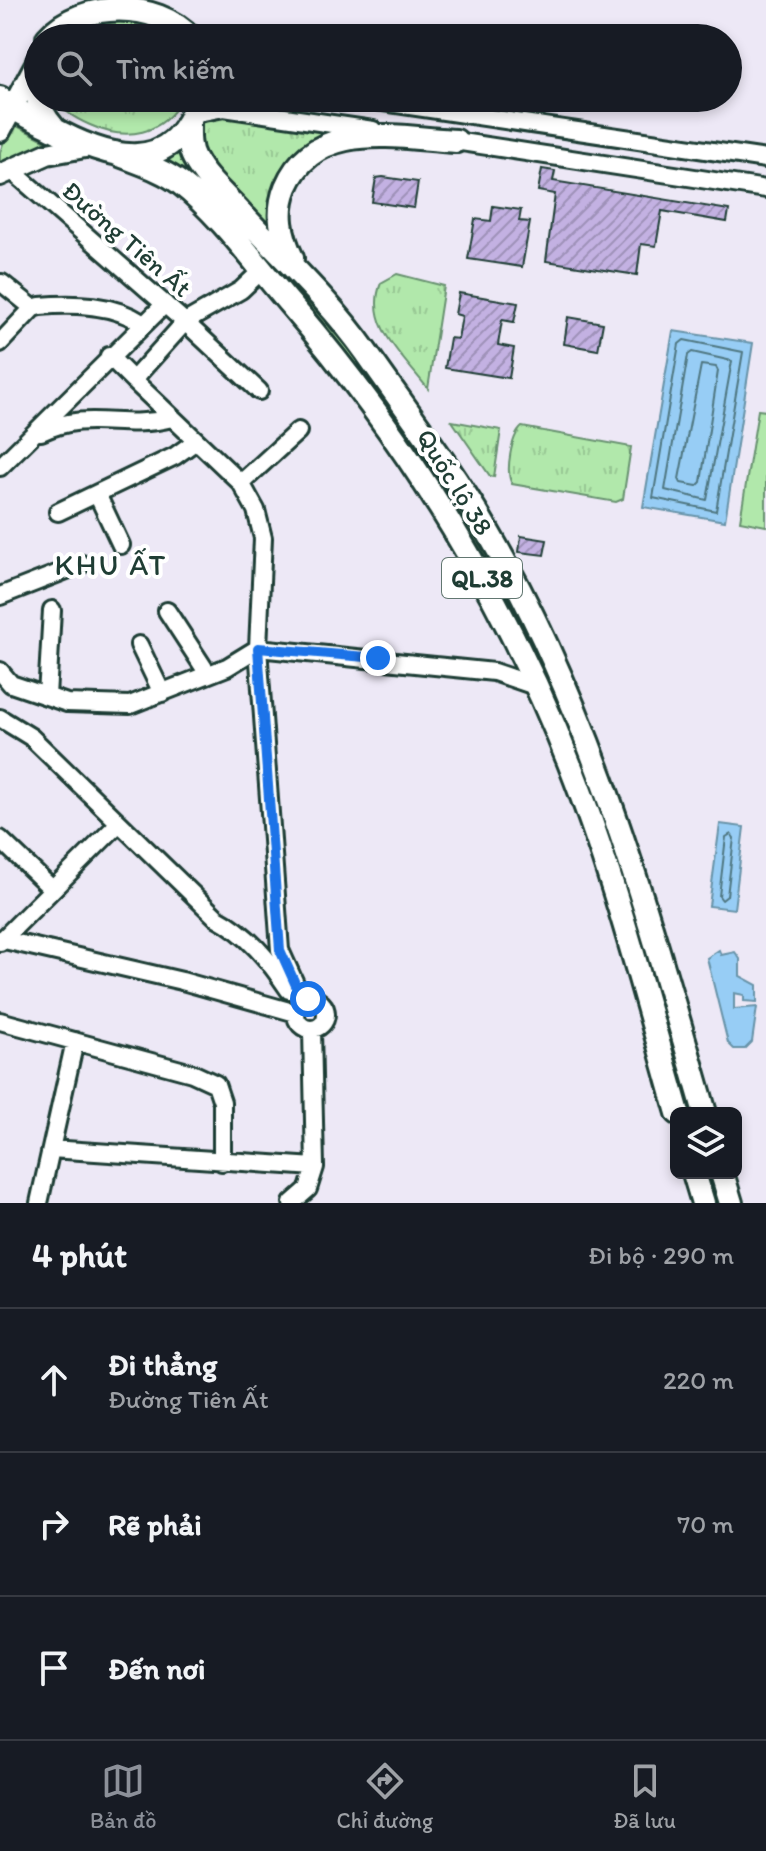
<!DOCTYPE html>
<html lang="vi">
<meta charset="utf-8">
<style>
body{margin:0;font-family:Itim,sans-serif;background:#242831;color:#f1f3f6}
.controls{position:absolute;right:24px;bottom:24px;display:grid;overflow:hidden;border-radius:12px;box-shadow:0 4px 12px #0003}
.controls button{width:72px;height:72px;display:grid;place-items:center;padding:0;border:0;border-bottom:2px solid #363941;background:#171b24;color:#f1f3f6;font:40px sans-serif}
.stop{position:absolute;width:24px;height:24px;margin:-18px;border:6px solid #1a73e8;border-radius:50%;background:#fff}
.stop.end{background:#1a73e8;border-color:#fff;box-shadow:0 2px 8px #0008}
.list{margin:0;padding:0;list-style:none}
h2{display:flex;justify-content:space-between;align-items:center;height:104px;margin:0;padding:0 32px;font-size:34px}
h2 small{font-size:26px;font-weight:400;color:#9ea1a6}
.list li{display:grid;grid-template-columns:52px 1fr auto;gap:24px;align-items:center;box-sizing:border-box;height:144px;padding:0 32px;border-top:2px solid #363941}
.list b{display:block;font-size:30px;white-space:nowrap}
.list p{margin:0;font-size:26px;white-space:nowrap;color:#9ea1a6}
.list em{font-size:26px;font-style:normal;color:#9ea1a6}
.icon{flex:none;width:44px;height:44px;fill:none;stroke:currentColor;stroke-width:2;stroke-linecap:round;stroke-linejoin:round}
.map{position:relative;flex:none;width:766px;height:1203px;overflow:hidden}
.search{position:absolute;background:#171b24;box-shadow:0 4px 12px #0003;left:24px;right:24px;top:24px;height:88px;display:flex;align-items:center;gap:20px;box-sizing:border-box;padding:0 28px;border-radius:44px;color:#9ea1a6;font-size:30px}
.sheet{height:536px;background:#171b24}
nav{display:flex;justify-content:space-around;align-items:center;box-sizing:border-box;height:112px;border-top:2px solid #363941;background:#171b24;font-size:22px;color:#9ea1a6}
nav a{display:grid;justify-items:center;gap:4px}
nav .on{color:#8c9099}
.map>svg:first-child{display:block}
.grass{fill:url(#grass-tufts);stroke:#689270;stroke-width:2}
.garden{fill:#b1e8ab;stroke:#689270;stroke-width:2}
.water{fill:#97cdf5;stroke:#6793a8;stroke-width:2}
.lines{fill:none;stroke-linecap:round;stroke-linejoin:round}
.shore{stroke:#4f7781;stroke-width:2}
.building{fill:url(#building-hatch);stroke:#1f3d34;stroke-width:2}
.minor-casing{stroke:#1f3d34;stroke-width:22}
.major-casing{stroke:#1f3d34;stroke-width:26}
.highway-casing{stroke:#1f3d34;stroke-width:28}
.minor{stroke:#fff;stroke-width:16}
.major{stroke:#fff;stroke-width:20}
.highway{stroke:#fff;stroke-width:22}
.route{stroke:#1a73e8;stroke-width:10}
.labels{text-anchor:middle;dominant-baseline:central;stroke-width:8;stroke-linejoin:round;paint-order:stroke}
.shield{fill:#fff;stroke:#627771;stroke-width:2}
.shield-label{font-size:24px;font-weight:bold;fill:#1f3d34}
.street-label{font-size:26px;fill:#1f3d34;stroke:#fff}
.quarter-label{font-size:30px;letter-spacing:2px;fill:#1f3d34;stroke:#fff}
</style>
<div class="map">
<svg width="766" height="1203" viewBox="0 0 766 1203">
<defs>
<pattern id="grass-tufts" width="24" height="20" patternUnits="userSpaceOnUse" patternTransform="scale(2)"><rect width="24" height="20" fill="#b1e8ab"/><path d="M3 7l-1-3M5 7V3M7 7l1-3M15 17l-1-3M17 17v-4M19 17l1-3" fill="none" stroke="#98c894"/></pattern>
<pattern id="building-hatch" width="6" height="6" patternUnits="userSpaceOnUse" patternTransform="scale(2)"><rect width="6" height="6" fill="#c3b1e2"/><path d="M-1 1l2-2M0 6l6-6M5 7l2-2" fill="none" stroke="#9e91b8"/></pattern>
</defs>
<rect width="100%" height="100%" fill="#ede8f6"/>
<filter id="ink" filterUnits="userSpaceOnUse"><feTurbulence type="fractalNoise" baseFrequency=".0125" numOctaves="2"/><feDisplacementMap in="SourceGraphic" scale="16" xChannelSelector="R" yChannelSelector="G"/><feConvolveMatrix kernelMatrix="1 2 1 2 8 2 1 2 1" color-interpolation-filters="sRGB"/></filter>
<g filter="url(#ink)">
<path class="grass" d="M 103,19 L 148,22 L 171,38 L 68,38 Z
M 55,98 L 183,98 C 162,135 127,142 90,125 C 76,119 62,111 55,98 Z
M 215,114 L 337,131 L 311,139 L 298,152 L 276,243 L 201,159 L 198,124 Z
M 11,123 L 52,144 L 0,167 L 0,152 Z
M 179,148 L 184,162 L 350,351 L 425,457 L 490,563 L 493,574 L 393,417 L 339,346 L 160,161 Z
M 397,274 L 444,286 L 428,389 C 404,357 364,325 381,283 Z
M 452,421 L 501,430 L 494,477 L 490,476 Z
M 522,427 L 631,447 L 623,499 L 616,502 L 512,484 C 505,472 511,436 522,427 Z
M 512,604 C 597,765 644,939 692,1113 L 687,1113 L 508,606 Z"/>
<path class="garden" d="M 758,410 L 766,411 L 766,526 L 740,521 Z"/>
<path class="water" d="M 673,331 L 753,343 L 725,521 L 643,507 Z
M 720,824 L 744,827 L 734,909 L 709,906 Z
M 719,950 L 721,955 L 735,952 L 740,959 L 740,976 L 757,985 L 757,1002 L 744,1001 L 744,995 L 734,993 L 734,1009 L 757,1007 L 752,1042 L 745,1049 L 734,1049 L 728,1043 L 707,958 Z"/>
<g class="lines">
<path class="shore" d="M 684,340 L 743,352 L 716,511 L 653,498 L 679,344 Z
M 692,352 L 732,361 L 707,500 L 665,490 L 688,355 Z
M 701,365 L 716,367 L 718,371 L 701,482 L 697,486 L 681,483 L 679,479 Z
M 731,834 L 734,838 L 727,896 L 722,900 L 719,896 L 726,837 Z"/>
</g>
<path class="building" d="M 542,169 L 555,171 L 553,181 L 729,210 L 727,222 L 662,211 L 656,246 L 641,244 L 637,275 L 546,261 L 555,194 L 538,191 Z
M 383,177 L 418,182 L 414,208 L 372,202 L 376,178 Z
M 493,206 L 521,210 L 519,221 L 530,222 L 522,267 L 468,259 L 475,219 L 491,221 Z
M 459,293 L 518,303 L 514,322 L 502,320 L 498,345 L 514,348 L 509,378 L 445,368 L 450,338 L 458,339 L 462,316 L 455,314 Z
M 568,317 L 603,323 L 598,350 L 564,344 Z
M 521,536 L 547,540 L 544,555 L 519,552 Z"/>
<g class="lines">
<g class="minor-casing">
<path id="minor" d="M 356,98 L 766,159
M 193,114 L 224,108 L 373,130
M 448,140 L 766,189
M 10,169 L 185,322 L 133,380 L 241,483 L 256,510 L 263,538 L 258,648 L 280,950 L 303,1001
M 2,283 L 33,308
M 0,343 L 33,308 L 40,306 C 75,303 113,304 142,323
M 109,356 L 133,380
M 259,391 L 185,322 L 241,290 L 261,271
M 41,432 C 90,409 121,431 172,418
M 0,467 L 165,304
M 241,483 L 298,431
M 97,494 L 121,545
M 58,512 L 175,456 L 196,441
M 0,596 L 82,564
M 167,611 L 208,674
M 139,645 L 162,693
M 0,671 L 11,684 L 67,703 L 130,705 L 227,667 L 258,648 L 494,672 L 535,686
M 47,696 L 52,610
M 0,718 L 31,737 L 216,917 C 248,934 269,960 289,990
M 0,839 L 51,888
M 0,939 L 182,981 L 296,1013
M 0,942 L 119,823
M296 1014a15 15 0 1 1 30 0a15 15 0 1 1-30 0Z
M 0,1021 L 192,1073 L 216,1084 L 222,1102 L 222,1162
M 51,1149 L 75,1041
M 39,1203 L 51,1149 L 315,1167
M 292,1203 L 308,1189 L 315,1167 L 312,1030"/>
</g>
<g class="major-casing">
<path id="major" d="M 0,131 L 38,60
M 0,175 L 47,154 L 85,147"/>
</g>
<g class="highway-casing">
<path id="highway" d="M 48,38 C 82,0 156,0 191,38
M 38,61 C 33,87 36,108 53,127
M 0,98 C 13,110 32,118 48,126 C 105,158 173,181 198,98
M 189,122 C 189,135 188,147 194,158 C 205,179 225,195 241,213 C 283,258 330,301 366,352 C 407,411 452,469 488,532 C 593,713 648,913 705,1113
M 115,153 C 136,162 162,169 180,183 C 220,214 257,266 290,304 C 411,444 509,605 575,778 C 617,887 646,1001 678,1113
M 292,258 C 281,235 276,212 286,187 C 315,118 397,138 456,141
M 694,1173 L 703,1203
M 722,1173 L 731,1203"/>
</g>
<use href="#minor" class="minor"/>
<use href="#major" class="major"/>
<use href="#highway" class="highway"/>
</g>
</g>
<g class="lines" filter="url(#ink)">
<path class="route" d="M 308,999 L 303,1001 L 280,950 L 258,648 L 378,658"/>
</g>
<g class="labels">
<rect class="shield" x="442" y="558" width="80" height="40" rx="6"/>
<g class="shield-label">
<text x="482" y="578">QL.38</text>
</g>
<g class="street-label">
<text transform="translate(127 239) rotate(41)">Đường Tiên Ất</text>
<text transform="translate(455 482) rotate(58)">Quốc lộ 38</text>
</g>
<g class="quarter-label">
<text x="111" y="564">KHU ẤT</text>
</g>
</g>
</svg>
<div class="controls">
<button><svg class="icon" aria-label="layers" viewBox="0 0 24 24"><path d="M12 4l9 5-9 5-9-5zM3 14l9 5 9-5"/></svg></button>
</div>
<div class="stop" style="left:308px;top:999px"></div>
<div class="stop end" style="left:378px;top:658px"></div>
<div class="search"><svg class="icon" aria-label="search" viewBox="0 0 24 24"><circle cx="10" cy="10" r="6"/><path d="M15 15l6 6"/></svg>Tìm kiếm</div>
</div>
<section class="sheet">
<h2>4 phút<small>Đi bộ · 290 m</small></h2>
<ul class="list">
<li><svg class="icon" aria-label="ahead" viewBox="0 0 24 24"><path d="M12 20V5M6 11l6-6 6 6"/></svg><div><b>Đi thẳng</b><p>Đường Tiên Ất</p></div><em>220 m</em></li>
<li><svg class="icon" aria-label="right" viewBox="0 0 24 24"><path d="M7 20v-9h11M14 6l5 5-5 5"/></svg><div><b>Rẽ phải</b></div><em>70 m</em></li>
<li><svg class="icon" aria-label="arrive" viewBox="0 0 24 24"><path d="M6 21V4h12l-3 4 3 4H6"/></svg><div><b>Đến nơi</b></div></li>
</ul>
</section>
<nav>
<a class="on"><svg class="icon" aria-label="map" viewBox="0 0 24 24"><path d="M3 6l6-2 6 2 6-2v14l-6 2-6-2-6 2zM9 4v14M15 6v14"/></svg>Bản đồ</a>
<a><svg class="icon" aria-label="directions" viewBox="0 0 24 24"><path d="M12 3l9 9-9 9-9-9zM9 14v-3h6M13 9l2 2-2 2"/></svg>Chỉ đường</a>
<a><svg class="icon" aria-label="saved" viewBox="0 0 24 24"><path d="M7 4h10v16l-5-4-5 4z"/></svg>Đã lưu</a>
</nav>
